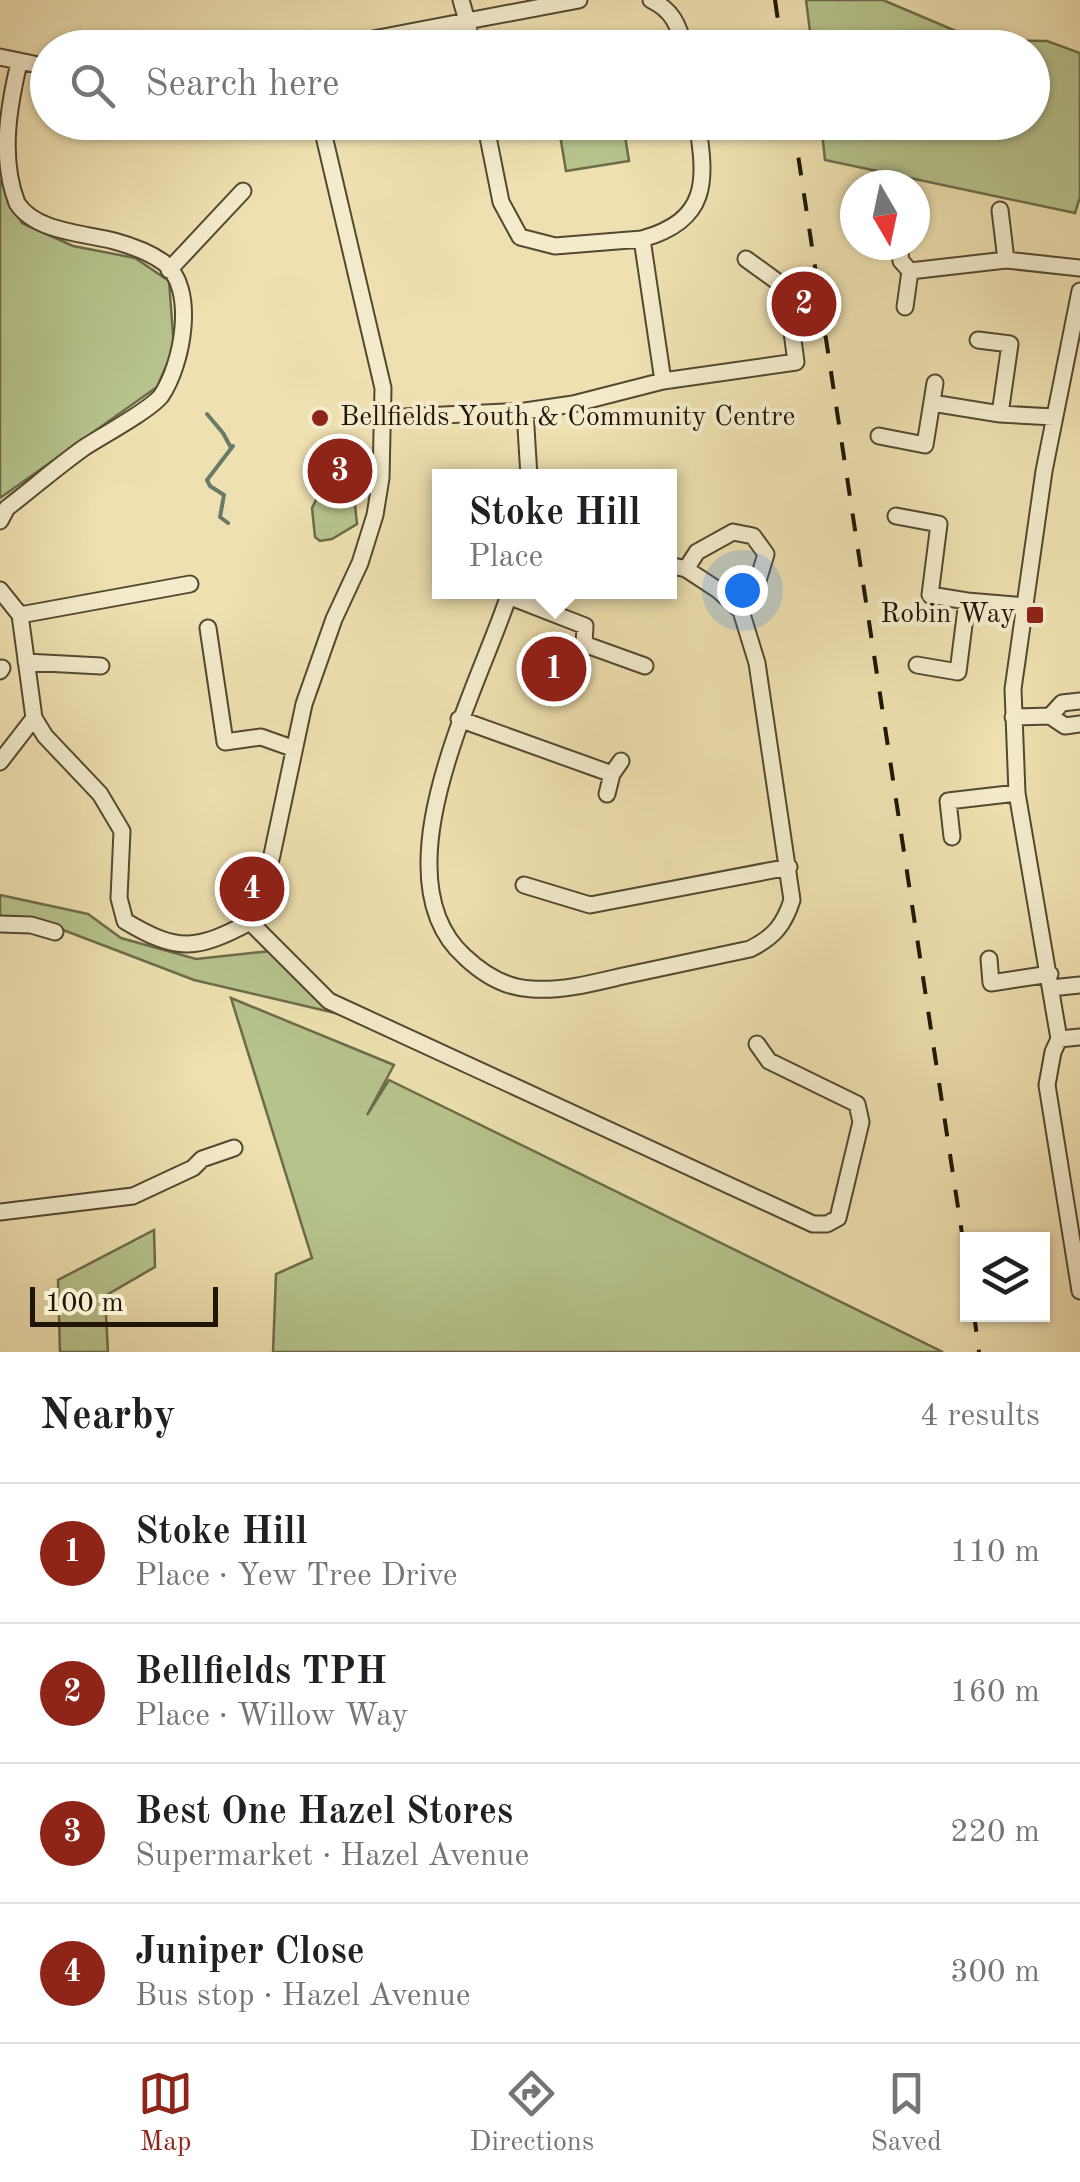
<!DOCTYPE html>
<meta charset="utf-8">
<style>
body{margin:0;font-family:"Old Standard TT",serif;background:#f2f2f2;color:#202124}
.controls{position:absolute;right:30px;bottom:30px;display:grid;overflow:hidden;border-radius:0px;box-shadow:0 2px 8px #0004}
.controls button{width:90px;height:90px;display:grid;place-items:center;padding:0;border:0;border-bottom:2px solid #e0e0e0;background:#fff;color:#202124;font:50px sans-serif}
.compass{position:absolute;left:840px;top:170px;width:90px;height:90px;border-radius:50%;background:#fff;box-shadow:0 2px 8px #0004;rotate:171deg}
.scale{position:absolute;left:30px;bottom:25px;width:188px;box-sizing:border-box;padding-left:10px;border:5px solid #211507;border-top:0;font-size:28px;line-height:35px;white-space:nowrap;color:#211507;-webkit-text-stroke:8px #f4ebcc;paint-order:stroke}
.you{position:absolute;left:742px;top:590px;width:35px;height:35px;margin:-25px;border:8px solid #fff;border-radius:50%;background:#1a73e8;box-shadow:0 0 0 15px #1a73e833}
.badge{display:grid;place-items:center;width:65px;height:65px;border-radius:50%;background:#8f2418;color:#fff;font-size:32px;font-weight:700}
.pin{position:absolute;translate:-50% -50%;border:5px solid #fff;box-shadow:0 2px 10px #0006}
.popup{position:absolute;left:432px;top:469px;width:245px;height:130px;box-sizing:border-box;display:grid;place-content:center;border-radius:0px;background:#fff;filter:drop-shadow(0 2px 8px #0005);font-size:32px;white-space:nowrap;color:#757577}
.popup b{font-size:38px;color:#202124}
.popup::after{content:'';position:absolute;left:50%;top:100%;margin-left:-20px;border:20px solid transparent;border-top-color:#fff}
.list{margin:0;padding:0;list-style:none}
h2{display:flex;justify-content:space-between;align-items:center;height:130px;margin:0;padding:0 40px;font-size:42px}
h2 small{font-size:32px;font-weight:400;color:#757577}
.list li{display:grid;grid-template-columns:65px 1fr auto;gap:30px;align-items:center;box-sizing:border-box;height:140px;padding:0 40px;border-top:2px solid #e0e0e0}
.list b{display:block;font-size:38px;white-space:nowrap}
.list p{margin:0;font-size:32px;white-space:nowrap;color:#757577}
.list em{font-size:32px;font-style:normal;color:#757577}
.icon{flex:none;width:55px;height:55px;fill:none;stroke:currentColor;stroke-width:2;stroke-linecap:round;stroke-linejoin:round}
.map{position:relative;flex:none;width:1080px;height:1352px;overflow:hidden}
.search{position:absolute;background:#fff;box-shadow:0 2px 8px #0004;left:30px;right:30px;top:30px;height:110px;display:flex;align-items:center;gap:25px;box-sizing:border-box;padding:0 35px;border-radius:55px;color:#757577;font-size:38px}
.sheet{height:690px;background:#fff}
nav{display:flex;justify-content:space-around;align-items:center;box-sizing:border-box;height:140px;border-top:2px solid #e0e0e0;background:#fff;font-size:28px;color:#757577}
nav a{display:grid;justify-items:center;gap:5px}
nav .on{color:#8f2418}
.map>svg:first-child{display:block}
.green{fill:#b6c38d;stroke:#6c6c4a;stroke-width:2.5}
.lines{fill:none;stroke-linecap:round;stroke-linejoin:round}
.stream{stroke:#697a69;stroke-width:4}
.minor-casing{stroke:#544831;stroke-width:19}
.minor{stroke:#f4ebcc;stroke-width:15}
.rail{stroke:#211507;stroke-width:4;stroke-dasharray:18 18;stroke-linecap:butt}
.poi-dot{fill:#8f2418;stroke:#f4ebcc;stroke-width:4}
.labels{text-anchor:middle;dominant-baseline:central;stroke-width:8;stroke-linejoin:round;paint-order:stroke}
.poi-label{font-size:28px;fill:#211507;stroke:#f4ebcc;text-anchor:start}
</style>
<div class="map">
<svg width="1080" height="1352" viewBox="0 0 1080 1352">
<rect width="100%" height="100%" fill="#eee0b0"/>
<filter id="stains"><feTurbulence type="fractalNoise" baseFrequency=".002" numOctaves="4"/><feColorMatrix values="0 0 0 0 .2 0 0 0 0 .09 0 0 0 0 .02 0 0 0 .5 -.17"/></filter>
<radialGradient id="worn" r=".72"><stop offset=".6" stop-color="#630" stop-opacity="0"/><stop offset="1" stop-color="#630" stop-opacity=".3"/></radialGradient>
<path class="green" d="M 806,0 L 883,0 L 977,40 L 1047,41 L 1080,53 L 1080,197 L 1075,213 L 825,160 L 821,123 L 1032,122 L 1032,48 L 812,47 Z
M 558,123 L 623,123 L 629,161 L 566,171 Z
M 0,179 L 22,223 L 73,246 L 135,258 L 169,281 L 174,348 L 157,387 L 0,498 Z
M 332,494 L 341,497 L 347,505 L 355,504 L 357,524 L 332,539 L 320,541 L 315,537 L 312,508 L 317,498 Z
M 0,895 L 88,914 L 121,938 L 196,959 L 271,951 L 335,1013 L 194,980 L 58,928 L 0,918 Z
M 231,998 L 394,1065 L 367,1115 L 389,1080 L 943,1352 L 273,1352 L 276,1274 L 312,1258 Z
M 154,1230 L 155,1267 L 105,1296 L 108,1352 L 60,1352 L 58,1280 Z"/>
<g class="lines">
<path class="stream" d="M 207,414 L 223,433 L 230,446 L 233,446 L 207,480 L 210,486 L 224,495 L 220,517 L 228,523"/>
<g class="minor-casing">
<path id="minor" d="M 461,0 L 467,21 L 579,0
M 651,0 C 672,10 679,25 684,48
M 326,48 L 467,21 L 472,48
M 0,57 L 48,67
M 485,122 L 501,202 L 520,237 L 555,246 L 642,239
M 1000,210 L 1006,260 L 1080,268
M 899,245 L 901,261 L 910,271
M 169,270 L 243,191
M 1080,291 L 1044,471 L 1013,689 L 1017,793 L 1059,1039 L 1053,1052 L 1047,1085 L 1080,1291
M 905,307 L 910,271 L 1006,260
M 978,340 L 1010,344 L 1000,414
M 663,381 L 642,239 C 708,220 707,183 697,122
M 932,403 L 1000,414 L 1054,417
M 525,411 L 529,477
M 382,418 L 525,411 L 573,404 L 663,381 L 796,362 L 786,288 L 746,259
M 879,436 L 925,445 L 935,383
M 896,516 L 939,524 L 930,595 L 967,601
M 0,521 L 7,508 C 33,488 58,466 85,447 C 102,436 150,410 161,396 C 182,366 198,287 163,262 C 150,253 129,245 114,241 C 84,233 35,232 17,203 C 0,159 8,109 19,63
M 686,569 L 718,590 L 741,611
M 0,590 L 20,615 L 34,718 L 45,736 L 100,794 L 122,831 L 119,898 L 125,921 C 178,953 197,950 250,922
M 510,592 C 480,685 374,876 465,957 C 484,975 506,988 532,989 C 563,991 593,983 623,976 C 665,967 708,958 750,949 C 774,937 784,925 792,900 L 757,663 L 741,611 L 754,594 L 766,554 L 753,536 L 733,532 L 697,552 L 686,569 L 669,565
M 508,596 L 585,626 L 584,644 L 645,666
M 20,615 L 190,584
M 208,628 L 225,742 L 261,737 L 292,748
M 26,662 L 101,666
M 917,665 L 958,672 L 967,601 L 1025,606
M 0,671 L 2,668
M 1050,716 L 1062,703 L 1080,701
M 1013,717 L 1050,716 L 1065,726 L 1080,724
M 459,719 L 612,774
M 0,762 L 34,718
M 607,794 L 612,774 L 621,761
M 952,837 L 948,801 L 1017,793
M 524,885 L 590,905 L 789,867
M 250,922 L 329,1001 L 813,1224 L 827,1224 L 838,1218 L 861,1122 L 857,1104 L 769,1061 L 757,1044
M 250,922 L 259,905 L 272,855 L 304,704 L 334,619 L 360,563 L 375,515 L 381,478 L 383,388 L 324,136 L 317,122
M 0,924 L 31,925 L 55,932
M 989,959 L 991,983 L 1050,974
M 1051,988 L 1080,985
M 1059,1039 L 1080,1037
M 0,1212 L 133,1196 L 193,1168 L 202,1159 L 234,1148"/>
</g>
<use href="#minor" class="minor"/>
<path class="rail" d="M 775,0 L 782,48
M 793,122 L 968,1273
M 974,1314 L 979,1352"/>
</g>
<g class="poi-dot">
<circle cx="320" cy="418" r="10"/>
<rect x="1025" y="605" width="20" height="20" rx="5"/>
</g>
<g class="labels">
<g class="poi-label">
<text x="340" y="418">Bellfields Youth &amp; Community Centre</text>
<text x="1015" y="615" text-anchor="end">Robin Way</text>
</g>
</g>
<rect width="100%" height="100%" filter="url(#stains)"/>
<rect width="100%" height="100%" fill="url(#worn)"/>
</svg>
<div class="controls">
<button><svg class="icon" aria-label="layers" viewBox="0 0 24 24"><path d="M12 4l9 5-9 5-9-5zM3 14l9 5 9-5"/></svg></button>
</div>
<svg class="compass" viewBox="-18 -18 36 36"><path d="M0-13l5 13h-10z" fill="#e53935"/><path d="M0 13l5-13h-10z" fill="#757577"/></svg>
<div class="scale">100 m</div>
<div class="you"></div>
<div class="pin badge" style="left:554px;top:669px">1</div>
<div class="popup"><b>Stoke Hill</b>Place</div>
<div class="pin badge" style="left:804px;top:304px">2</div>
<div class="pin badge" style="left:340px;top:471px">3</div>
<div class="pin badge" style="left:252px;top:889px">4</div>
<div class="search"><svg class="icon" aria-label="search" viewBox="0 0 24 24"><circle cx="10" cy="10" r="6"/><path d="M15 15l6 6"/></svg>Search here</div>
</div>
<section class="sheet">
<h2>Nearby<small>4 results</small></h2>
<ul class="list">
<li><span class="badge">1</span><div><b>Stoke Hill</b><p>Place · Yew Tree Drive</p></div><em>110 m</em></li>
<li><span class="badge">2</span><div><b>Bellfields TPH</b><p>Place · Willow Way</p></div><em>160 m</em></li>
<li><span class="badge">3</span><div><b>Best One Hazel Stores</b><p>Supermarket · Hazel Avenue</p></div><em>220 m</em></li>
<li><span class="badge">4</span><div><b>Juniper Close</b><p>Bus stop · Hazel Avenue</p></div><em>300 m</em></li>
</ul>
</section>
<nav>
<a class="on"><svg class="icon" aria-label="map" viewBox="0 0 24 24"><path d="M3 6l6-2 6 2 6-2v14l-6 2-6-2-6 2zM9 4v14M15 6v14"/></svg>Map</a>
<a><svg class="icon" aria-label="directions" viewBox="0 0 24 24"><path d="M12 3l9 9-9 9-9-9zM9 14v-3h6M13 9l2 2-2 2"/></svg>Directions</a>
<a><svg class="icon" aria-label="saved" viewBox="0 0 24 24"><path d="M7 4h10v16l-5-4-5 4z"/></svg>Saved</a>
</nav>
